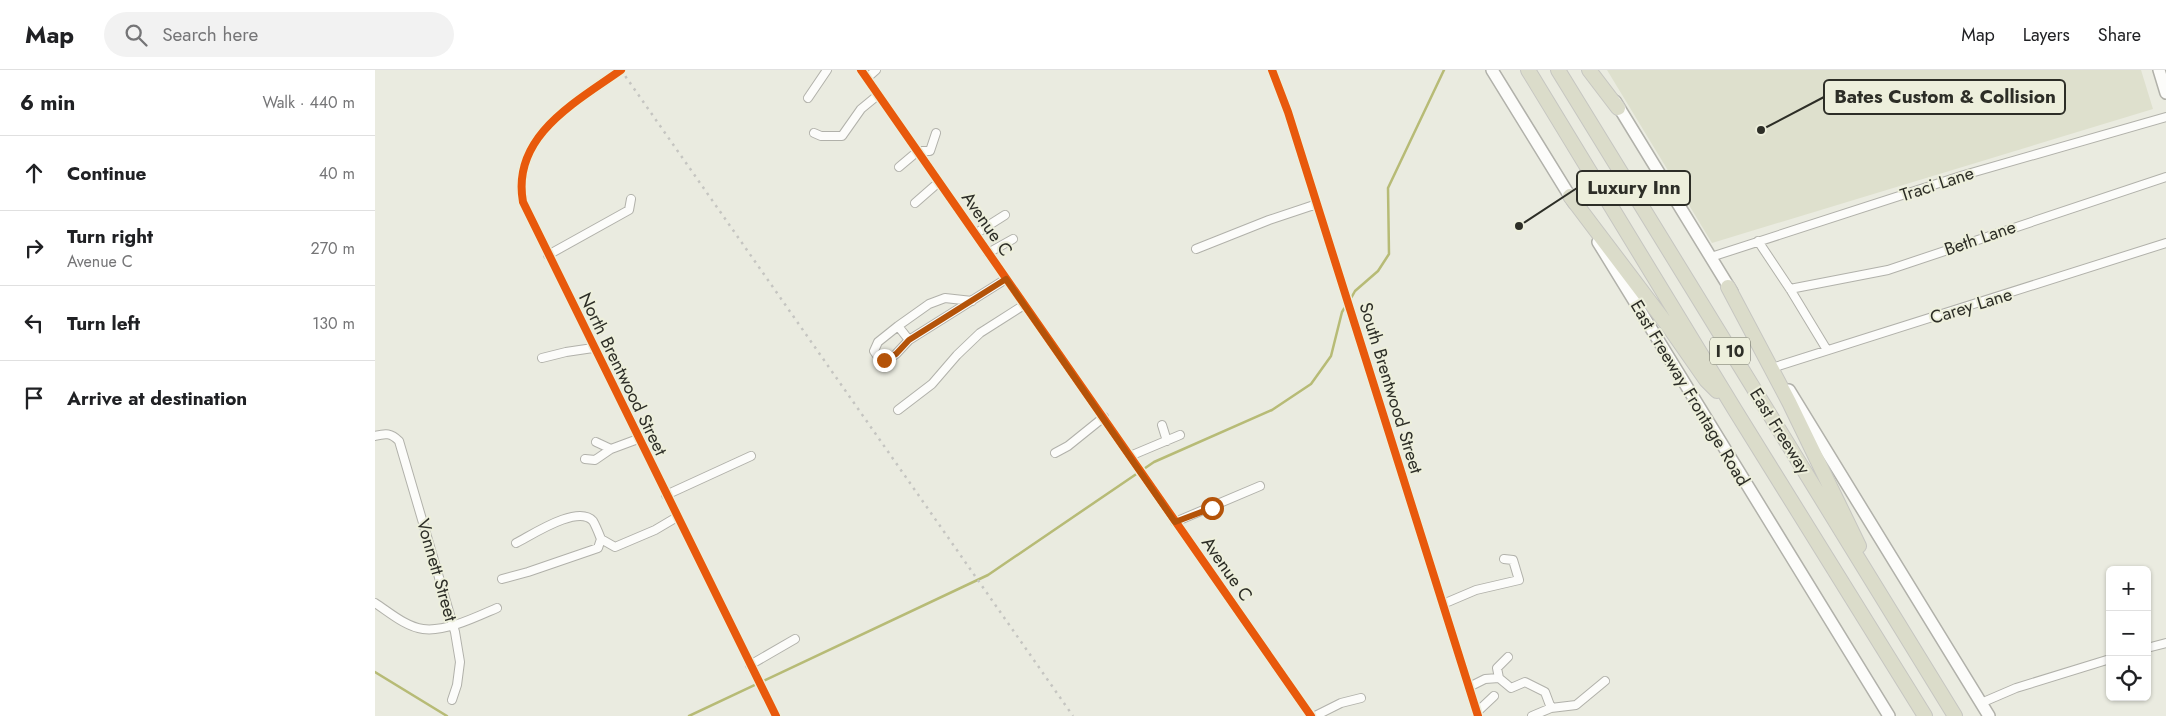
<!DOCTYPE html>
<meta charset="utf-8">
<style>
body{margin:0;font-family:Jost,sans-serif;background:#f2f2f2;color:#202124}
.controls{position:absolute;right:15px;bottom:15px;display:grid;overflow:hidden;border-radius:8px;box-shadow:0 1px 4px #0004}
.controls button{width:45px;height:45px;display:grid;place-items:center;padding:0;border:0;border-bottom:1px solid #e0e0e0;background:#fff;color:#202124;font:25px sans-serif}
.stop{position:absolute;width:15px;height:15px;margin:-11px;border:4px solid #b45309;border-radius:50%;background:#fff}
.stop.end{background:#b45309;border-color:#fff;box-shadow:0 1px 5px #0008}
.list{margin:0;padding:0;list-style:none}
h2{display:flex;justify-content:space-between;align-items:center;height:65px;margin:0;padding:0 20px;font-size:21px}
h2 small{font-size:16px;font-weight:400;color:#757577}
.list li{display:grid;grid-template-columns:32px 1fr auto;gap:15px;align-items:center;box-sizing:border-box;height:75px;padding:0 20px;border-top:1px solid #e0e0e0}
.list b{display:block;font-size:19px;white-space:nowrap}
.list p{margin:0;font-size:16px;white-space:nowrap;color:#757577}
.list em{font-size:16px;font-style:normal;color:#757577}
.icon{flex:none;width:28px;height:28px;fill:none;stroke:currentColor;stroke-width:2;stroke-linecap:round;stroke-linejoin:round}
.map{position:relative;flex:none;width:1791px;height:646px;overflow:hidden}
header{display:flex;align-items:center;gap:30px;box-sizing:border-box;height:70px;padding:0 25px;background:#fff;border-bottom:1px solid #e0e0e0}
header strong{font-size:24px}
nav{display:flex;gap:28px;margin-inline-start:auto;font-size:18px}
.search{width:350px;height:45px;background:#f2f2f2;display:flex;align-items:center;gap:12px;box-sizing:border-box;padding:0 18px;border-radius:28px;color:#757577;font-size:19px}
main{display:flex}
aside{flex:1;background:#fff}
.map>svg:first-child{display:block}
.built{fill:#dee0cd}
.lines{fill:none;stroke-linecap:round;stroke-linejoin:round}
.stream{stroke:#b7bb76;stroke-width:2.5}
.street-casing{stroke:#b1b1aa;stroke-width:10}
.secondary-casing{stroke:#b1b1aa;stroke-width:14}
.highway-casing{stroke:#c6c6c1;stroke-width:16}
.street{stroke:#fcfcfa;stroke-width:8}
.secondary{stroke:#fcfcfa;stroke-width:11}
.highway{stroke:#dbdcca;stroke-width:14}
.rail{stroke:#c5c5c1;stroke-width:2.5;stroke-dasharray:2.5 5;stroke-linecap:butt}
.cycleway-casing{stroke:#edefdc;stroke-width:11}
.cycleway{stroke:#e8590c;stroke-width:8}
.route{stroke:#b45309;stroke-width:6}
.labels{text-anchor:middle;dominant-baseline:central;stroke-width:4;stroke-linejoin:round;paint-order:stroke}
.shield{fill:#edefdc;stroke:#67685d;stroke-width:1}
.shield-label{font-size:16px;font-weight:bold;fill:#2d2e27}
.street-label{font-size:18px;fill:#2d2e27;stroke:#edefdc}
.leader{fill:none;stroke:#2d2e27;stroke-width:2}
.callout-dot{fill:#2d2e27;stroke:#edefdc;stroke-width:2}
.callout{fill:#edefdc;stroke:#2d2e27;stroke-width:2}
.callout-label{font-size:19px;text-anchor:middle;font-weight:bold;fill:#2d2e27}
</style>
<header>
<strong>Map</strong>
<div class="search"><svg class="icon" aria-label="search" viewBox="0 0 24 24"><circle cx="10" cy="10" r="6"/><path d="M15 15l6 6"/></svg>Search here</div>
<nav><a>Map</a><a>Layers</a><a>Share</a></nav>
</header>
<main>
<aside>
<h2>6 min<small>Walk · 440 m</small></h2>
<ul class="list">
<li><svg class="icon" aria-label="ahead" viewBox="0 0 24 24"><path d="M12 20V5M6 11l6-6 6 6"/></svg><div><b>Continue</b></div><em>40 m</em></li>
<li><svg class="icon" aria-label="right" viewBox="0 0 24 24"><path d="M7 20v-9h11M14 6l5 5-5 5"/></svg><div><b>Turn right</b><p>Avenue C</p></div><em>270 m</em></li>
<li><svg class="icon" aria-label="left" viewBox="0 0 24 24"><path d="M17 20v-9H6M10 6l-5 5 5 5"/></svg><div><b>Turn left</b></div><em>130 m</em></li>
<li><svg class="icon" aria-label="arrive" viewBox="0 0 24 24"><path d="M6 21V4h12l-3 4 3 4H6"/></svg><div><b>Arrive at destination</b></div></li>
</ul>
</aside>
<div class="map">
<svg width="1791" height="646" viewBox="0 0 1791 646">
<rect width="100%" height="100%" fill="#eaebe0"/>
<path class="built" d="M 1232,0 L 1766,0 L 1778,39 L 1337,173 Z"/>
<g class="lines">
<path class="stream" d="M 975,230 L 980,221 L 1003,201 L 1014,184 L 1013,118 L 1069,0
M 0,602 L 72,646
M 314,646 L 613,505 L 779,392 L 897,340 L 936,314 L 956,286 L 967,242 L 972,234"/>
<g class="street-casing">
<path id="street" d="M 246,0 C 201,32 136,66 148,132 L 401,646
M 486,0 L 936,646
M 897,0 L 913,42 L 1103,646
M 492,8 L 501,0
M 433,28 L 452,0
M 439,63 L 446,66 L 467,66 L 486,39 L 503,25
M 524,97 L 543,81 L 555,81 L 561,63
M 540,133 L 564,112
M 600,164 L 630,145
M 1383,171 L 1415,219 L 1452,280
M 821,179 L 894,150 L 942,134
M 613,183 L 638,169
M 173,185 L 254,140 L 256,129
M 1336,187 L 1589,105 L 1791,47
M 1415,219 L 1513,200 L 1791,107
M 597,231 L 570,228 L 554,234 L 523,256 L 534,270 L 631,209
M 523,256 L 503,272 L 499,281 L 505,290 L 514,289 L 521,284 L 534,270
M 167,288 L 191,282 L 218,278
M 1400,297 L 1791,173
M 523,340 L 557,314 L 582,285 L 605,263 L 649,235
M 787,355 L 792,371
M 0,366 C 11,363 16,363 24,371 L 80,562 L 85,592 L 82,615 L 77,630
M 221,372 L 236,379 L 263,369
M 680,383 L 693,376 L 729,347
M 755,386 L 805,365
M 210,389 L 220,390 L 236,379
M 291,425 L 376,386
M 800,452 L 885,416
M 226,469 L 240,477 L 280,460 L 302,447
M 127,509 L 153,502 L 223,478 L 226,469 C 224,464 221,456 218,451 C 203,434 157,465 141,473
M 0,533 C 14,542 31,557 48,559 C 71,562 101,547 122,538
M 1068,534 L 1101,520 L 1144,510 L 1138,490 L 1129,489
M 1772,578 L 1791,573
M 1133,587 L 1122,598 L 1124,608 L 1136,618 L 1150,612 L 1170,622 L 1176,638
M 375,595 L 420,569
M 1094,617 L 1110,609 L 1124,608
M 1606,633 L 1641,618 L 1735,589
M 1102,642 L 1119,626
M 940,646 L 966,633 L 986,628
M 1157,646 L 1176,638 L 1201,635 L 1230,611"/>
</g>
<g class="secondary-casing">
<path id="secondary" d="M 1117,0 L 1199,133
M 1784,0 L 1791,23
M 1240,31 L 1357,222
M 1223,172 L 1514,646
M 1414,320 L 1614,646"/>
</g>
<g class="highway-casing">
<path id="highway" d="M 1153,0 L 1360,340 L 1550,646
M 1183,0 L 1580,646
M 1214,0 L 1243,38
M 1195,126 L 1294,257 L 1331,310 L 1342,321
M 1353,217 L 1414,332 L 1484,476"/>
</g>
<use href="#street" class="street"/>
<use href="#secondary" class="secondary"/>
<use href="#highway" class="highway"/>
<path class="rail" d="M 246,0 L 698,646"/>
<g class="cycleway-casing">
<path id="cycleway" d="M 246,0 C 201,32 136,66 148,132 L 401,646
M 486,0 L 936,646
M 897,0 L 913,42 L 1103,646"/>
</g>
<use href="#cycleway" class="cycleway"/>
</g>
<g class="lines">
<path class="route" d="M 509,290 L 521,284 L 534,270 L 631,209 L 800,452 L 837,438"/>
</g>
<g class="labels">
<rect class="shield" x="1335" y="267.5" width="40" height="27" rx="4"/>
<g class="shield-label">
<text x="1355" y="281">I 10</text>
</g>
<g class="street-label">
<text transform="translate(1562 114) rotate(-18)">Traci Lane</text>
<text transform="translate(612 154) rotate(55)">Avenue C</text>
<text transform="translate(1605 168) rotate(-19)">Beth Lane</text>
<text transform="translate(1596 236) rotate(-17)">Carey Lane</text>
<text transform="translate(248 304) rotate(64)">North Brentwood Street</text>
<text transform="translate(1016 318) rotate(73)">South Brentwood Street</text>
<text transform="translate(1315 323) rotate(59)">East Freeway Frontage Road</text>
<text transform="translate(1405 361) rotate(58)">East Freeway</text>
<text transform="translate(852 499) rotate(55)">Avenue C</text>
<text transform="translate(62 500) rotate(74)">Vonnett Street</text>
</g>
</g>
<path class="leader" d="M1386 60L1449 27M1144 156L1202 118"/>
<g class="callout-dot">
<circle cx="1386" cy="60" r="5"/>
<circle cx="1144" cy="156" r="5"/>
</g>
<g class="callout">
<rect x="1449" y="10" width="241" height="34" rx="5"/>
<rect x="1202" y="101" width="113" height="34" rx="5"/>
</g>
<g class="callout-label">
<text x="1570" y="33">Bates Custom &amp; Collision</text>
<text x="1259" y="124">Luxury Inn</text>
</g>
</svg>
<div class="controls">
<button>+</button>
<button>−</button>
<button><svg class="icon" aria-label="locate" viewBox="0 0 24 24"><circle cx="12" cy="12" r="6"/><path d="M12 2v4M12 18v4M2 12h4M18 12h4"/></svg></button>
</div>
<div class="stop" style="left:837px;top:438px"></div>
<div class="stop end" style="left:509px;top:290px"></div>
</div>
</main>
